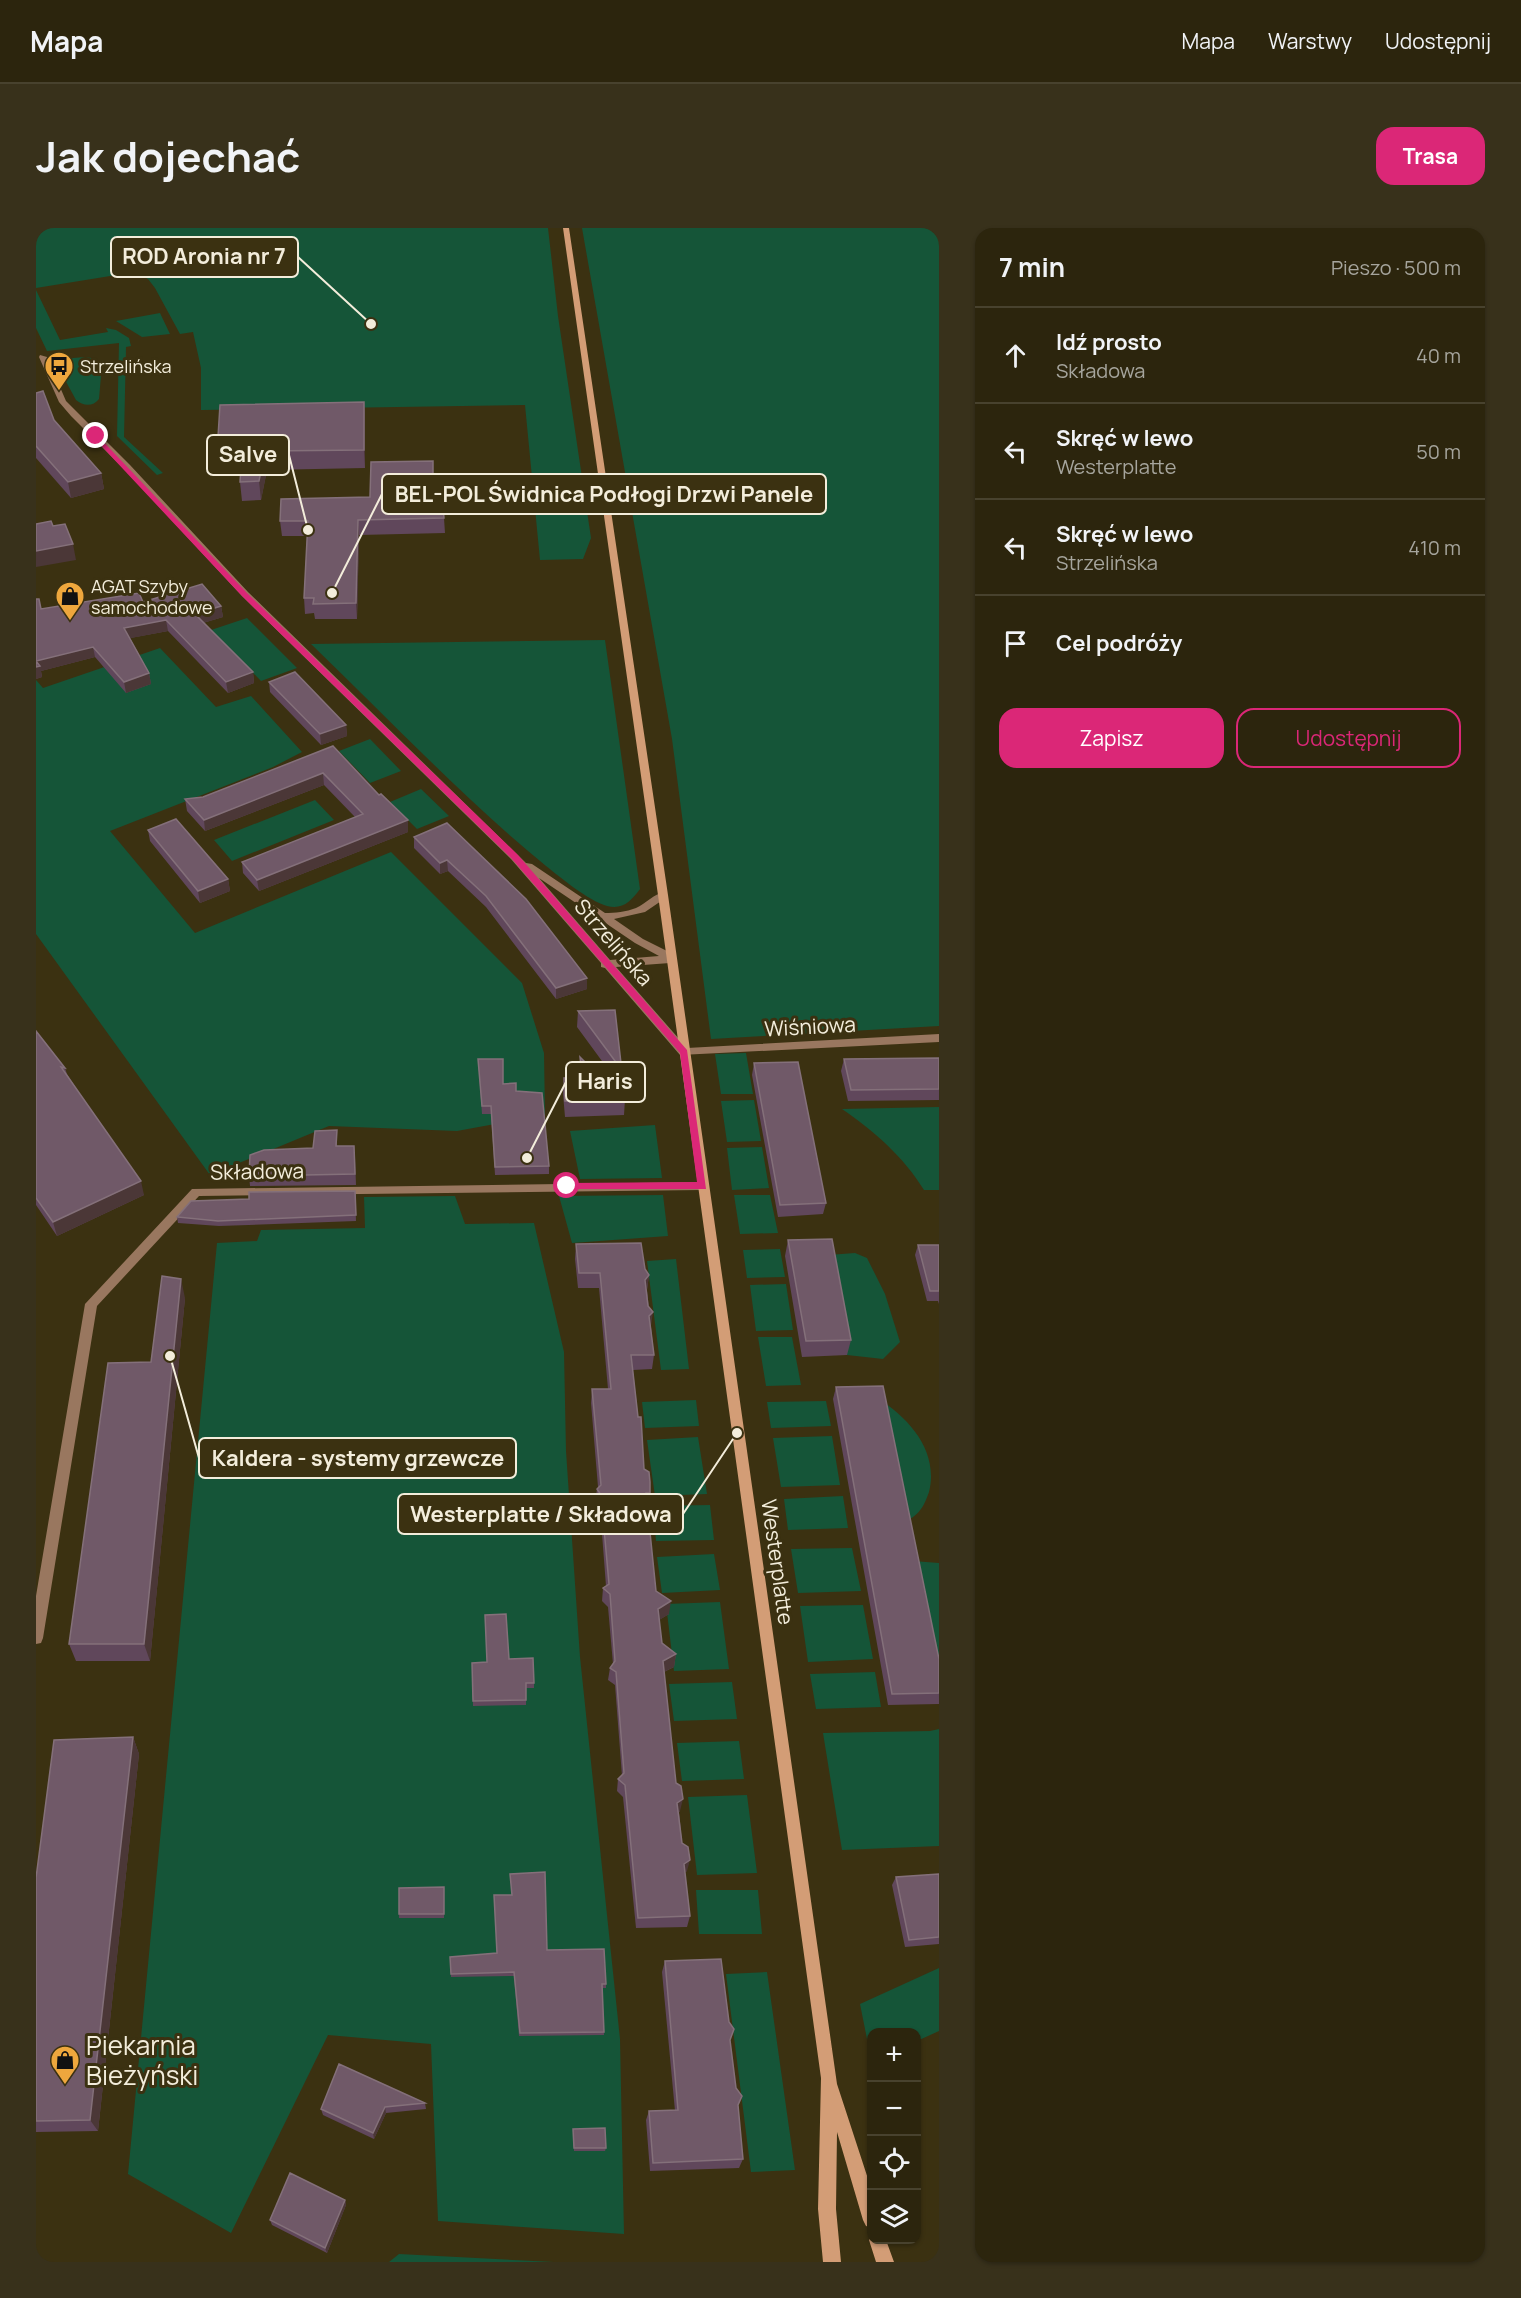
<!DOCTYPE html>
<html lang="pl">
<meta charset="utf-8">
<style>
body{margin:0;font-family:Manrope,sans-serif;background:#38311b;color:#f1f3f6}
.controls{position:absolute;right:18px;bottom:18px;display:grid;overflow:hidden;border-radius:12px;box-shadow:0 2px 4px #0004}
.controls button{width:54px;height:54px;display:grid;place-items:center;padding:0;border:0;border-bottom:2px solid #48422e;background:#2c250d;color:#f1f3f6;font:30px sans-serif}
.stop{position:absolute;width:18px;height:18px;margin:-14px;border:4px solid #db2777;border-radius:50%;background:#fff}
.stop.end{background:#db2777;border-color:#fff;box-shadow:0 2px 6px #0008}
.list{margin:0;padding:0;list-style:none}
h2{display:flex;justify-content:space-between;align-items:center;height:78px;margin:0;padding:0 24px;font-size:26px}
h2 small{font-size:20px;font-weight:400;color:#a6a59d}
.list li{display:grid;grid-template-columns:39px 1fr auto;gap:18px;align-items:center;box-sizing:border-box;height:96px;padding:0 24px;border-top:2px solid #48422e}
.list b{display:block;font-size:22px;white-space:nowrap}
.list p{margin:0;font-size:20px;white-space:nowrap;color:#a6a59d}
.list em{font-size:20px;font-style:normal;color:#a6a59d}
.actions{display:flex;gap:12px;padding:18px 24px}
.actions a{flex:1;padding:14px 0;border:2px solid #db2777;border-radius:18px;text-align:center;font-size:21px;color:#db2777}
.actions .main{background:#db2777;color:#fff}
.icon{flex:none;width:33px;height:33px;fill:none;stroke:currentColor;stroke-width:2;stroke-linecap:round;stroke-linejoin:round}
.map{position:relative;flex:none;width:903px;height:2034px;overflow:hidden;border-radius:18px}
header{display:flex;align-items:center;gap:36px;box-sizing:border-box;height:84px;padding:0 30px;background:#2c250d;border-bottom:2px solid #48422e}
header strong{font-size:28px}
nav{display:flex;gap:33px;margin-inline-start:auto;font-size:21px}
.intro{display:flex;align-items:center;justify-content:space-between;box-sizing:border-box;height:144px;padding:0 36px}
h1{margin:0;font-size:42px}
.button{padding:15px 27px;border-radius:18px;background:#db2777;color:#fff;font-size:21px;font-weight:700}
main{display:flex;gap:36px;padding:0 36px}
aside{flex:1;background:#2c250d;border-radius:18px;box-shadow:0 2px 4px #0004}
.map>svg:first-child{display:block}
.green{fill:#155538}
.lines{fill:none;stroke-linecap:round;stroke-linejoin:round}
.street{fill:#99775f;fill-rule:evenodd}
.secondary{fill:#d39d76;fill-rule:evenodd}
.wall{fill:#60475b}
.shaded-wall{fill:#4b3737}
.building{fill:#705968;stroke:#84707a;stroke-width:1.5}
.route{fill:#db2777}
.labels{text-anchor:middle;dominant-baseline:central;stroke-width:6;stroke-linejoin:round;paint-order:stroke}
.far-poi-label{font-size:18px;fill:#f3eddb;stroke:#3b3111;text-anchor:start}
.street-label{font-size:21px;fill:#f3eddb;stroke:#3b3111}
.near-poi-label{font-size:26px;fill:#f3eddb;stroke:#3b3111;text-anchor:start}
.leader{fill:none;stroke:#f3eddb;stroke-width:2}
.callout-dot{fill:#f3eddb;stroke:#3b3111;stroke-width:2}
.callout{fill:#3b3111;stroke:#f3eddb;stroke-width:2}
.callout-label{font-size:22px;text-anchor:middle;font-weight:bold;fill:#f3eddb}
</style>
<header>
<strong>Mapa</strong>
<nav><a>Mapa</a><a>Warstwy</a><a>Udostępnij</a></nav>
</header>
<div class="intro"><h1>Jak dojechać</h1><a class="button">Trasa</a></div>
<main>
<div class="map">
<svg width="903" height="2034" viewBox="0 0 903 2034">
<rect width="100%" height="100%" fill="#3b3111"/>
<path class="green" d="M 0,0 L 512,0 L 522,88 L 555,310 L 547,331 L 504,332 L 489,177 L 165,182 L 165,140 L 157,104 L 144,106 L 119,60 L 112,51 L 99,44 L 0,60 Z
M 546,0 L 903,0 L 903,798 L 675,811 L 636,511 Z
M 0,62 L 24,112 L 72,104 L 70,100 L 80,102 L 93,110 L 95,118 L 90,119 L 88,209 L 127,245 L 121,247 L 81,208 L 83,115 L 11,123 L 0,100 Z
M 124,85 L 134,106 L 106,109 L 80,93 Z
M 50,129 L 60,131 L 66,136 L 63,171 C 57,179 47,178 40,172 L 22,139 L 37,130 Z
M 211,390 L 261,440 L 225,453 L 175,402 Z
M 569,412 L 604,661 C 595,673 587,682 571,678 C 553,673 525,650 510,638 C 427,570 352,490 275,416 Z
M 124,420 L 180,479 L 215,468 L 266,524 L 237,539 L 74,603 L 159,705 L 355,624 L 486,755 L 508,825 L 509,887 L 421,903 L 293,898 L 174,947 L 0,706 L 0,452 L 7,460 Z
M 334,511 L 365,543 L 334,555 L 303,523 Z
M 385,561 L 413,588 L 381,601 L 354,574 Z
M 279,572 L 298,592 L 196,633 L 178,612 Z
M 710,825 L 717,866 L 685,866 L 679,826 Z
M 718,872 L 725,913 L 691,914 L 685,873 Z
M 903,879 L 903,962 L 888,962 C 868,929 837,902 806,881 Z
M 619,897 L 626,950 L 544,951 L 534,903 Z
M 726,919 L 733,960 L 696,962 L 691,920 Z
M 627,967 L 632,1008 L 536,1015 L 523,968 Z
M 698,967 L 734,967 L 742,1005 L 704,1006 Z
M 419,968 L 429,996 L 498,995 L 528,1124 L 530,1223 L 544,1429 L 584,1811 L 588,2006 L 402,1993 L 395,1816 L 292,1807 L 195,2005 L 92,1946 L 181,1015 L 221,1013 L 225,1002 L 329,1000 L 328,969 Z
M 744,1021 L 749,1049 L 711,1050 L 707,1022 Z
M 819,1025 L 831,1030 L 849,1066 L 864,1114 L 847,1131 L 811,1127 L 792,1027 Z
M 640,1031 L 653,1141 L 625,1142 L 611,1033 Z
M 750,1056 L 757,1102 L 720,1103 L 714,1057 Z
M 722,1109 L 756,1109 L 765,1157 L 730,1158 Z
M 843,1171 C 874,1191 903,1224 893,1264 C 887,1281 883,1286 868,1295 Z
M 660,1172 L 663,1198 L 609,1200 L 606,1174 Z
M 790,1173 L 795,1198 L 735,1200 L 731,1174 Z
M 796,1208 L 804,1257 L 745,1259 L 737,1210 Z
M 662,1209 L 671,1266 L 619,1268 L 611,1212 Z
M 807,1268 L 812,1300 L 752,1302 L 748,1271 Z
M 674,1277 L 678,1312 L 620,1313 L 617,1278 Z
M 816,1320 L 825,1363 L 762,1365 L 755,1321 Z
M 678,1326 L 684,1362 L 626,1365 L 621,1329 Z
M 877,1333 L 903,1335 L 903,1465 Z
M 684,1374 L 693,1441 L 638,1443 L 630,1376 Z
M 827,1377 L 837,1431 L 772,1434 L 764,1378 Z
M 839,1444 L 845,1479 L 780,1481 L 774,1446 Z
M 696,1454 L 701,1491 L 638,1493 L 633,1456 Z
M 903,1501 L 903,1618 L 806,1622 L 787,1505 L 894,1503 Z
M 703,1513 L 708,1551 L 646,1553 L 641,1515 Z
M 711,1567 L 721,1645 L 661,1647 L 652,1569 Z
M 660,1662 L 722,1662 L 726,1706 L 663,1706 Z
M 903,1740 L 903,1803 L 881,1813 L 880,1804 L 836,1804 L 835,1831 L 824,1776 Z
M 731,1744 L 759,1942 L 715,1944 L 690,1746 Z
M 363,2026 L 518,2034 L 353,2034 Z"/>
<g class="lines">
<path class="street" d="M 4,127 L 11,129 L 30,173 L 94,237 L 212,364 L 490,635 L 496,636 L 569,685 C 579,685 590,684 600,680 C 610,676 620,663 631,665 L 631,669 L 609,684 L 578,691 L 607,711 L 639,727 L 640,730 L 634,735 L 580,739 L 651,820 L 903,806 L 903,814 L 644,827 L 569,740 L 565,739 L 565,735 L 475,631 L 206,368 L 88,241 L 35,188 L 23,174 L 3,129 ZM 503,650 L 599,715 L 623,728 L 574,732 Z
M 666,954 L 672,958 L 666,962 L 163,968 L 61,1078 L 7,1410 L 5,1415 L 0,1416 L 0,1368 L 49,1076 L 156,961 Z"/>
<path class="secondary" d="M 527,0 L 533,0 L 632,667 L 801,1856 L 836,1963 L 836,2000 L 830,1998 L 827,1992 L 801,1904 L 800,1981 L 805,2034 L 787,2034 L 782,1981 L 785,1850 L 622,667 Z
M 836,2007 L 836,2012 L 850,2012 L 858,2034 L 840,2034 L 833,2012 Z"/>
</g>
<path class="wall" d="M 0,165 L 18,192 L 65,245 L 68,261 L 35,270 L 0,230 Z
M 328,174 L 329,193 L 329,240 L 231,242 L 225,272 L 206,273 L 204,254 L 205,243 L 183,243 L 181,225 Z
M 397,268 L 408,290 L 409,305 L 323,307 L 321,391 L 279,391 L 278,385 L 269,386 L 268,370 L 271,308 L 246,308 L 244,293 Z
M 107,374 L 185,378 L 187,389 L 167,395 L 217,444 L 218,455 L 192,465 L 132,403 L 94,410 L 113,445 L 115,456 L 90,465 L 59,429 L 5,443 L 6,449 L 0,451 L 5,381 Z
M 233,454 L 310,497 L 311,508 L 285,517 L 234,464 Z
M 297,518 L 343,567 L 372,592 L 372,604 L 223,663 L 207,645 L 206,634 L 319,589 L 288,557 L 169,603 L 151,583 L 149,571 L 167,569 Z
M 411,595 L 551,750 L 551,761 L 520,771 L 450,679 L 412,643 L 404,646 L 378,620 L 378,609 Z
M 112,602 L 192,651 L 194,663 L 164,675 L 114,613 Z
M 579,782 L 589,871 L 588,887 L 529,889 L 527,866 L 528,850 L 544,849 L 544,829 L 566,851 L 574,844 L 541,799 L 542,783 Z
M 0,803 L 29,840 L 31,846 L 108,967 L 21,1008 L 0,977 Z
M 903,830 L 903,872 L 812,873 L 805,843 L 808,831 Z
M 442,831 L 467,856 L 480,863 L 513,938 L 513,946 L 459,947 L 455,886 L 446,886 Z
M 718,835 L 790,975 L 787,986 L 742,989 L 716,847 Z
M 301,902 L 301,918 L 319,928 L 320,957 L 214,958 L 213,948 L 277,920 Z
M 319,963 L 320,993 L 183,998 L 142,995 L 141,989 L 213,971 Z
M 752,1012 L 815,1112 L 811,1127 L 766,1129 L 749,1028 Z
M 540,1016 L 609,1041 L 613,1047 L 611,1062 L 618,1127 L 616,1141 L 597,1142 L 608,1241 L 614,1265 L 612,1279 L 611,1279 L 620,1363 L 633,1386 L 623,1392 L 626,1415 L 640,1426 L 638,1439 L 628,1444 L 640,1555 L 644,1583 L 643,1584 L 646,1615 L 651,1643 L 649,1644 L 654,1688 L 651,1699 L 600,1700 L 587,1569 L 581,1563 L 582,1551 L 586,1548 L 579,1457 L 572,1452 L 574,1440 L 577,1436 L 572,1379 L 566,1373 L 567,1360 L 570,1358 L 564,1280 L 559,1275 L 561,1261 L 562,1259 L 555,1175 L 556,1161 L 572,1161 L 563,1060 L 542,1060 L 539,1031 Z
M 882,1017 L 903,1017 L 903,1076 L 902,1073 L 891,1073 L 879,1027 Z
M 149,1070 L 114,1433 L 40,1433 L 33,1416 L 115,1134 Z
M 800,1159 L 903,1431 L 903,1476 L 852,1477 L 797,1171 Z
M 473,1431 L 498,1455 L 498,1460 L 490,1460 L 490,1477 L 437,1478 L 436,1435 L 451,1434 Z
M 97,1509 L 103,1526 L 62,1903 L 0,1904 L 0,1650 Z
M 903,1646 L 903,1716 L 869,1719 L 856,1657 L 860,1649 Z
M 408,1659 L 408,1690 L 363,1690 L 363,1686 Z
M 511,1722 L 570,1756 L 570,1760 L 566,1760 L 568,1807 L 483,1808 L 478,1748 L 415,1749 L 414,1729 L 461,1725 Z
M 629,1733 L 694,1813 L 707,1931 L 703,1940 L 614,1943 L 610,1892 L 613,1883 L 639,1883 L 626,1744 Z
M 389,1875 L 390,1881 L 350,1885 L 338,1911 L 287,1887 L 285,1881 Z
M 537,1901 L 570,1920 L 569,1923 L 538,1923 Z
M 309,1972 L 310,1977 L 291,2025 L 236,1997 L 234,1992 Z"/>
<path class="shaded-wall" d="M 328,174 L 329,193 L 329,240 L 328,222 Z
M 229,223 L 231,242 L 225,272 L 223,253 Z
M 65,245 L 68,261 L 35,270 L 32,254 Z
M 322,292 L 323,307 L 321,391 L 320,375 Z
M 37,316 L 40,332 L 0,339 L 0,323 Z
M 185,378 L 187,389 L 160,397 L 159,386 Z
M 130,392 L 132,403 L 90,411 L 88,400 Z
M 57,419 L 59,429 L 5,443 L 6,449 L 0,451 L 0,433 Z
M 217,444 L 218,455 L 192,465 L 190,454 Z
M 113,445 L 115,456 L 90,465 L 88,454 Z
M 310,497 L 311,508 L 285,517 L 284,506 Z
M 287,545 L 288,557 L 169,603 L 168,592 Z
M 372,592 L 372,604 L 223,663 L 221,652 Z
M 411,632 L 412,643 L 404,646 L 404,635 Z
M 192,651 L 194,663 L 164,675 L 162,663 Z
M 551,750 L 551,761 L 520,771 L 520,760 Z
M 105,953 L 108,967 L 21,1008 L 17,994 Z
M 613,1047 L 611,1061 L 608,1066 L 609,1052 Z
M 145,1051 L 149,1070 L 114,1433 L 108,1416 Z
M 617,1084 L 615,1098 L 613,1088 Z
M 635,1373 L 633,1386 L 620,1394 L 622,1381 Z
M 640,1426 L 638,1439 L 625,1445 L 627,1433 Z
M 97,1509 L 103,1526 L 62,1903 L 54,1892 Z
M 647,1571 L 644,1583 L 639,1586 L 641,1575 Z
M 654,1632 L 651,1643 L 646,1647 L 648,1636 Z
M 349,1879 L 350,1885 L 338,1911 L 337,1905 Z
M 309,1972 L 310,1977 L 291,2025 L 289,2020 Z"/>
<path class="building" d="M 7,163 L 18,192 L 65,245 L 32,254 L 0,218 L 0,165 Z
M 328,174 L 328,222 L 229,223 L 223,253 L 204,254 L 206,225 L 181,225 L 184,177 Z
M 397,233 L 397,268 L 406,267 L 408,290 L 322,292 L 320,375 L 277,376 L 278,370 L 268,370 L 272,293 L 244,293 L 245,271 L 334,269 L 335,234 Z
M 15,293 L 17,298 L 29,296 L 37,316 L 0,323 L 0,296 Z
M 166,356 L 185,378 L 159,386 L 217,444 L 190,454 L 130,392 L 88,400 L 113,445 L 88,454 L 57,419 L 0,433 L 4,438 L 0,439 L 0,371 L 3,371 L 5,381 L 103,365 L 107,374 Z
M 259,444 L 310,497 L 284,506 L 233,454 Z
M 297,518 L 343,567 L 345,566 L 372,592 L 221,652 L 206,634 L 327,586 L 287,545 L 168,592 L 149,571 L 167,569 Z
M 140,591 L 192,651 L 162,663 L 112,602 Z
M 411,595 L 490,671 L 551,750 L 520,760 L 450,668 L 411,632 L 404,635 L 378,609 Z
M 579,782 L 589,871 L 529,873 L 528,850 L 546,849 L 544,829 L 566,851 L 582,837 L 542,783 Z
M 0,803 L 29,840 L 25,839 L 105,953 L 17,994 L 0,970 Z
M 903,830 L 903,861 L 815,862 L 808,831 Z
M 442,831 L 467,831 L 467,856 L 480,855 L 480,863 L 506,865 L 513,938 L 459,939 L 455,878 L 446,878 Z
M 762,834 L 790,975 L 744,977 L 718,835 Z
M 301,902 L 300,918 L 318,918 L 319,946 L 213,948 L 214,927 L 228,922 L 277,920 L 279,903 Z
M 319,963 L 320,987 L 182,993 L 141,989 L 155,973 L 213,971 L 213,964 Z
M 796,1011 L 815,1112 L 770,1113 L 752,1012 Z
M 605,1015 L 609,1041 L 613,1047 L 609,1052 L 612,1078 L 617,1084 L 613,1088 L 618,1127 L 595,1127 L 602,1189 L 605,1189 L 608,1241 L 613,1244 L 614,1254 L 614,1265 L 610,1265 L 620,1363 L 635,1373 L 622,1381 L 626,1415 L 640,1426 L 627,1433 L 640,1555 L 645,1558 L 647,1571 L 641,1575 L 646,1615 L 652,1619 L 654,1632 L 648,1636 L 654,1688 L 602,1690 L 589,1557 L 582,1551 L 588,1545 L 580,1444 L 574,1440 L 579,1433 L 574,1366 L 567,1360 L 573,1356 L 565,1267 L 561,1261 L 565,1257 L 556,1161 L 575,1161 L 564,1045 L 543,1045 L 540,1016 Z
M 882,1017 L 903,1017 L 903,1063 L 894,1063 Z
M 126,1048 L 145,1051 L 108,1416 L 33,1416 L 72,1135 L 115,1134 Z
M 847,1158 L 903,1431 L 903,1465 L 856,1466 L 800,1159 Z
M 470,1386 L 473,1431 L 497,1430 L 498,1455 L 490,1455 L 490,1472 L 437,1473 L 436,1435 L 451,1434 L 449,1387 Z
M 97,1509 L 54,1892 L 0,1893 L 0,1650 L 18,1512 Z
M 509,1644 L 511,1722 L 568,1721 L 570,1756 L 566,1756 L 568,1804 L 484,1805 L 478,1744 L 415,1746 L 414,1729 L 461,1725 L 458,1667 L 476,1667 L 474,1646 Z
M 903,1646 L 903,1709 L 873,1712 L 860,1649 Z
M 408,1659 L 408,1686 L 363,1686 L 363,1660 Z
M 685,1731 L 693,1794 L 698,1801 L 694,1812 L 700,1860 L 706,1868 L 702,1877 L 707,1931 L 617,1935 L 613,1883 L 642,1882 L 629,1733 Z
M 303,1836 L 389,1875 L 349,1879 L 337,1905 L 285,1881 Z
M 569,1900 L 570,1920 L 538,1920 L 537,1901 Z
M 254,1945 L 309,1972 L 289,2020 L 234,1992 Z"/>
<path class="route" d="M 60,206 L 211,365 L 482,627 L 651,822 L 670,961 L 528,961 L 526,958 L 531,955 L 661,954 L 644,825 L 476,631 L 206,368 L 58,210 Z"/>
<defs>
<g id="bus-pin" transform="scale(1.5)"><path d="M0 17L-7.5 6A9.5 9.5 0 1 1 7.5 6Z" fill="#eea73d" stroke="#3b3111"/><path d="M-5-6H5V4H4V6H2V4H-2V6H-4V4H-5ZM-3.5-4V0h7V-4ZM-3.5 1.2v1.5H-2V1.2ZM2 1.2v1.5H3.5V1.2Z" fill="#111"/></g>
<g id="shop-pin" transform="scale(1.5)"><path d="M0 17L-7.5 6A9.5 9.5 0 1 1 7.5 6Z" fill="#eea73d" stroke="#3b3111"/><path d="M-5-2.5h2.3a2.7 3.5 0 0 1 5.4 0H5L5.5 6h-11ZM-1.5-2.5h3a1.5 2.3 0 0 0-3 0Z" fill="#111"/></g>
</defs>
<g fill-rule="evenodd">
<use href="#bus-pin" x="23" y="138"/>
<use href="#shop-pin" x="34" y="368"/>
<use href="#shop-pin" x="29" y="1832"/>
</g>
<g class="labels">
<g class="far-poi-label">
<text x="44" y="138">Strzelińska</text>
<text x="55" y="358">AGAT Szyby<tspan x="55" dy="21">samochodowe</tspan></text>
</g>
<g class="street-label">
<text transform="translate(578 714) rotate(49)">Strzelińska</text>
<text transform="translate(774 798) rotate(-3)">Wiśniowa</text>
<text transform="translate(221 943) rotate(-1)">Składowa</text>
<text transform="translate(742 1334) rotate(82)">Westerplatte</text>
</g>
<g class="near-poi-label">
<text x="50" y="1817">Piekarnia<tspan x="50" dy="30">Bieżyński</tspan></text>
</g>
</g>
<path class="leader" d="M335 96L262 29M272 302L253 227M296 365L346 266M491 930L530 854M134 1128L163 1230M701 1205L647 1286"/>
<g class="callout-dot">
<circle cx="335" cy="96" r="6"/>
<circle cx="272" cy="302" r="6"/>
<circle cx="296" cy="365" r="6"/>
<circle cx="491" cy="930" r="6"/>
<circle cx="134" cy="1128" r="6"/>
<circle cx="701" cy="1205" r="6"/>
</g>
<g class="callout">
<rect x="75" y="9" width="187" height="40" rx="6"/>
<rect x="171" y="207" width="82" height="40" rx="6"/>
<rect x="346" y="246" width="444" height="40" rx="6"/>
<rect x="530" y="834" width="79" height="40" rx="6"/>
<rect x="163" y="1210" width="317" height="40" rx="6"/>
<rect x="362" y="1266" width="285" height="40" rx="6"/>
</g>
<g class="callout-label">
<text x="168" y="36">ROD Aronia nr 7</text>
<text x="212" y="234">Salve</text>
<text x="568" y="274">BEL-POL Świdnica Podłogi Drzwi Panele</text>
<text x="569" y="861">Haris</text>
<text x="322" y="1238">Kaldera - systemy grzewcze</text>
<text x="505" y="1294">Westerplatte / Składowa</text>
</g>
</svg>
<div class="controls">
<button>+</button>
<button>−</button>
<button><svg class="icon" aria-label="locate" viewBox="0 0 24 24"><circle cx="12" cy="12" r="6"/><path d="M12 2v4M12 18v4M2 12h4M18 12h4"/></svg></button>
<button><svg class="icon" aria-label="layers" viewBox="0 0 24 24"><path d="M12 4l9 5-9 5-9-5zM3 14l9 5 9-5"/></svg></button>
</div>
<div class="stop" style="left:531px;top:958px"></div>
<div class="stop end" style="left:60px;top:208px"></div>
</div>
<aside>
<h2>7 min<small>Pieszo · 500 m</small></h2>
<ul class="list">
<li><svg class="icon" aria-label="ahead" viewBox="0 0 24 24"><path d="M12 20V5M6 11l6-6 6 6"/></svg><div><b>Idź prosto</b><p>Składowa</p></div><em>40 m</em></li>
<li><svg class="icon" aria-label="left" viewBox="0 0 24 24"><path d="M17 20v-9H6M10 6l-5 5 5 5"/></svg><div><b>Skręć w lewo</b><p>Westerplatte</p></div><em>50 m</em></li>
<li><svg class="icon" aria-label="left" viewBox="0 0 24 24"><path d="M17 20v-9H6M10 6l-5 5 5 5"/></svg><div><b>Skręć w lewo</b><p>Strzelińska</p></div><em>410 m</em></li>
<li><svg class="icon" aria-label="arrive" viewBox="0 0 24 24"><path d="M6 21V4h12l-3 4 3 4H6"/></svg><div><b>Cel podróży</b></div></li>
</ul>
<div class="actions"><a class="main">Zapisz</a><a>Udostępnij</a></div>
</aside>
</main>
